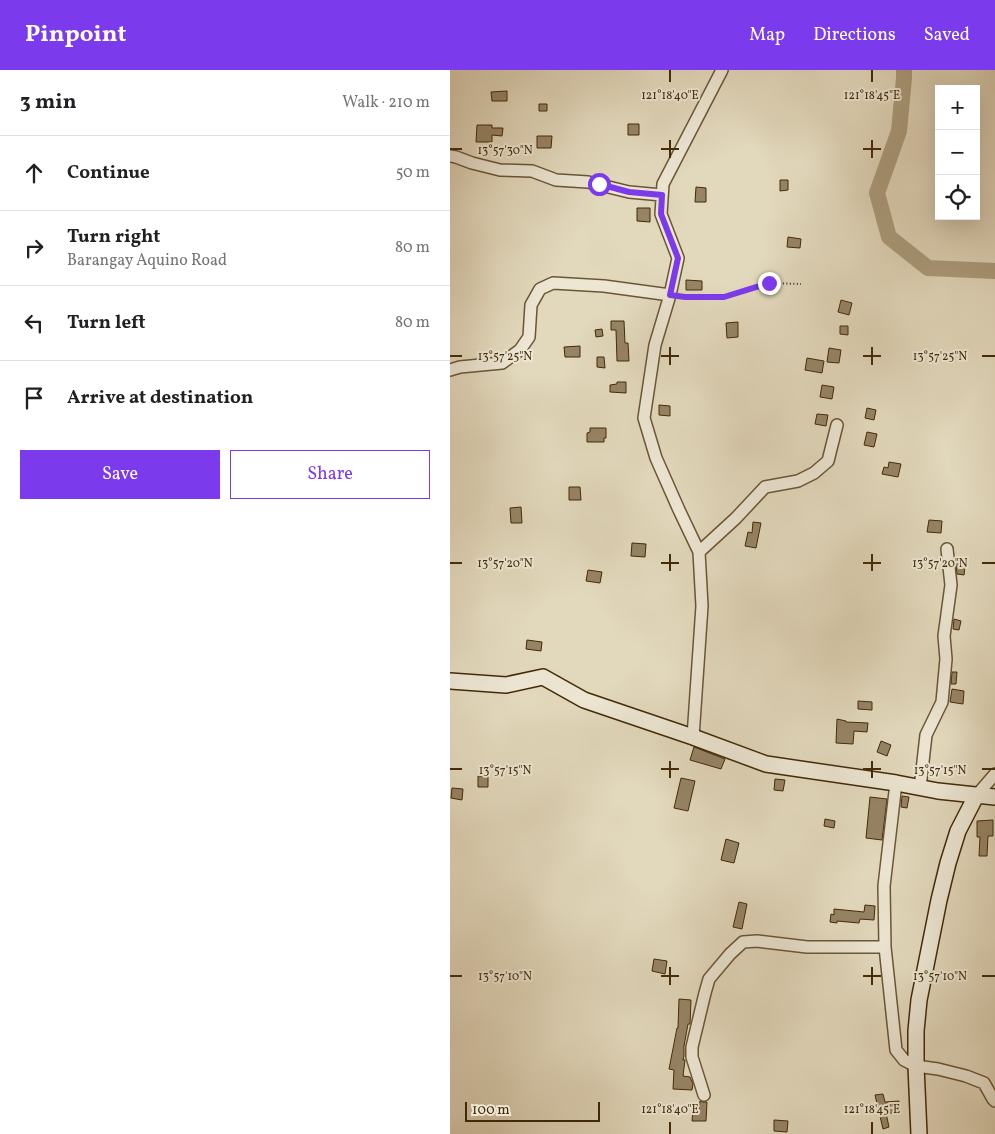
<!DOCTYPE html>
<meta charset="utf-8">
<style>
body{margin:0;font-family:Vollkorn,serif;background:#f6f6f6;color:#202124}
.controls{position:absolute;right:15px;top:15px;display:grid;overflow:hidden;border-radius:0px;box-shadow:0 5px 20px #0002}
.controls button{width:45px;height:45px;display:grid;place-items:center;padding:0;border:0;border-bottom:1px solid #e0e0e0;background:#fff;color:#202124;font:25px sans-serif}
.scale{position:absolute;left:15px;bottom:12px;width:135px;box-sizing:border-box;padding-left:5px;border:2px solid #432a07;border-top:0;font-size:14px;line-height:18px;white-space:nowrap;color:#432a07;-webkit-text-stroke:4px #ece6d3;paint-order:stroke}
.stop{position:absolute;width:15px;height:15px;margin:-11px;border:4px solid #7c3aed;border-radius:50%;background:#fff}
.stop.end{background:#7c3aed;border-color:#fff;box-shadow:0 1px 5px #0008}
.list{margin:0;padding:0;list-style:none}
h2{display:flex;justify-content:space-between;align-items:center;height:65px;margin:0;padding:0 20px;font-size:21px}
h2 small{font-size:16px;font-weight:400;color:#757577}
.list li{display:grid;grid-template-columns:32px 1fr auto;gap:15px;align-items:center;box-sizing:border-box;height:75px;padding:0 20px;border-top:1px solid #e0e0e0}
.list b{display:block;font-size:19px;white-space:nowrap}
.list p{margin:0;font-size:16px;white-space:nowrap;color:#757577}
.list em{font-size:16px;font-style:normal;color:#757577}
.actions{display:flex;gap:10px;padding:15px 20px}
.actions a{flex:1;padding:11px 0;border:1px solid #7c3aed;border-radius:0px;text-align:center;font-size:18px;color:#7c3aed}
.actions .main{background:#7c3aed;color:#fff}
.icon{flex:none;width:28px;height:28px;fill:none;stroke:currentColor;stroke-width:2;stroke-linecap:round;stroke-linejoin:round}
.map{position:relative;flex:none;width:545px;height:1064px;overflow:hidden}
header{display:flex;align-items:center;gap:30px;box-sizing:border-box;height:70px;padding:0 25px;background:#7c3aed;color:#fff}
header strong{font-size:24px}
nav{display:flex;gap:28px;margin-inline-start:auto;font-size:18px}
main{display:flex}
aside{flex:1;background:#fff}
.map>svg:first-child{display:block}
.lines{fill:none;stroke-linecap:round;stroke-linejoin:round}
.river{stroke:#ac9d7e;stroke-width:16}
.building{fill:#968465;stroke:#432a07}
.street-casing{stroke:#6b5634;stroke-width:14}
.secondary-casing{stroke:#432a07;stroke-width:18}
.path{stroke:#432a07;stroke-width:2;stroke-dasharray:1 2.5;stroke-linecap:butt}
.street{stroke:#ece6d3;stroke-width:11}
.secondary{stroke:#ece6d3;stroke-width:15}
.route{stroke:#7c3aed;stroke-width:6}
.ticks{fill:none;stroke:#432a07;stroke-width:2}
.ticks-label{font-size:12px;text-anchor:middle;fill:#432a07;stroke:#ece6d3;stroke-width:4;stroke-linejoin:round;paint-order:stroke}
</style>
<header>
<strong>Pinpoint</strong>
<nav><a>Map</a><a>Directions</a><a>Saved</a></nav>
</header>
<main>
<aside>
<h2>3 min<small>Walk · 210 m</small></h2>
<ul class="list">
<li><svg class="icon" aria-label="ahead" viewBox="0 0 24 24"><path d="M12 20V5M6 11l6-6 6 6"/></svg><div><b>Continue</b></div><em>50 m</em></li>
<li><svg class="icon" aria-label="right" viewBox="0 0 24 24"><path d="M7 20v-9h11M14 6l5 5-5 5"/></svg><div><b>Turn right</b><p>Barangay Aquino Road</p></div><em>80 m</em></li>
<li><svg class="icon" aria-label="left" viewBox="0 0 24 24"><path d="M17 20v-9H6M10 6l-5 5 5 5"/></svg><div><b>Turn left</b></div><em>80 m</em></li>
<li><svg class="icon" aria-label="arrive" viewBox="0 0 24 24"><path d="M6 21V4h12l-3 4 3 4H6"/></svg><div><b>Arrive at destination</b></div></li>
</ul>
<div class="actions"><a class="main">Save</a><a>Share</a></div>
</aside>
<div class="map">
<svg width="545" height="1064" viewBox="0 0 545 1064">
<rect width="100%" height="100%" fill="#e2d8bc"/>
<filter id="stains"><feTurbulence type="fractalNoise" baseFrequency=".004" numOctaves="4"/><feColorMatrix values="0 0 0 0 .2 0 0 0 0 .09 0 0 0 0 .02 0 0 0 .5 -.17"/></filter>
<radialGradient id="worn" r=".72"><stop offset=".6" stop-color="#630" stop-opacity="0"/><stop offset="1" stop-color="#630" stop-opacity=".3"/></radialGradient>
<g class="lines">
<path class="river" d="M 454,0 L 454,8 L 449,61 L 427,123 L 439,167 L 478,198 L 545,201"/>
</g>
<path class="building" d="M 57,21 L 57,31 L 42,31 L 41,22 Z
M 89,34 L 97,34 L 97,41 L 89,41 Z
M 178,54 L 189,54 L 189,65 L 178,65 Z
M 27,55 L 42,55 L 42,58 L 53,58 L 52,66 L 42,65 L 42,72 L 26,72 Z
M 87,66 L 102,66 L 101,78 L 87,78 Z
M 330,110 L 338,110 L 338,120 L 330,121 Z
M 246,117 L 256,118 L 256,132 L 245,132 Z
M 187,138 L 200,138 L 200,152 L 187,151 Z
M 338,167 L 351,169 L 350,178 L 337,177 Z
M 236,210 L 252,211 L 252,220 L 236,220 Z
M 391,230 L 402,233 L 399,245 L 388,242 Z
M 161,251 L 174,251 L 175,273 L 178,273 L 179,291 L 167,291 L 166,260 L 161,260 Z
M 288,252 L 288,267 L 277,268 L 276,253 Z
M 390,256 L 398,256 L 398,265 L 390,264 Z
M 152,259 L 153,266 L 146,267 L 145,260 Z
M 130,276 L 130,287 L 115,287 L 114,277 Z
M 379,278 L 391,280 L 389,293 L 377,292 Z
M 147,287 L 154,287 L 155,298 L 147,297 Z
M 357,288 L 374,291 L 372,303 L 355,300 Z
M 167,312 L 176,312 L 176,323 L 160,322 L 160,315 L 167,314 Z
M 372,315 L 384,317 L 382,329 L 370,327 Z
M 209,335 L 220,336 L 220,346 L 209,345 Z
M 417,338 L 426,340 L 424,350 L 415,348 Z
M 367,344 L 378,345 L 376,356 L 365,354 Z
M 140,358 L 156,358 L 156,368 L 154,368 L 154,372 L 137,372 L 137,363 L 140,362 Z
M 417,362 L 427,364 L 424,377 L 414,375 Z
M 439,392 L 451,394 L 448,407 L 432,404 L 434,397 L 438,398 Z
M 119,417 L 130,417 L 131,430 L 119,430 Z
M 71,437 L 72,453 L 61,453 L 60,438 Z
M 479,450 L 492,451 L 491,463 L 477,462 Z
M 303,452 L 311,453 L 306,478 L 295,476 L 298,462 L 302,463 Z
M 182,473 L 196,474 L 195,487 L 181,486 Z
M 505,487 L 516,488 L 514,505 L 507,504 Z
M 138,500 L 152,502 L 150,513 L 136,511 Z
M 504,549 L 511,551 L 509,560 L 503,559 Z
M 77,570 L 92,572 L 91,581 L 76,579 Z
M 502,602 L 507,602 L 506,614 L 501,614 Z
M 502,619 L 514,621 L 513,634 L 500,632 Z
M 408,631 L 422,632 L 422,640 L 408,639 Z
M 387,649 L 396,651 L 396,652 L 418,653 L 417,662 L 404,661 L 403,674 L 386,673 Z
M 431,671 L 441,675 L 437,686 L 427,682 Z
M 244,677 L 275,689 L 271,699 L 240,690 Z
M 28,706 L 38,706 L 38,717 L 28,717 Z
M 231,708 L 245,711 L 238,741 L 224,738 Z
M 325,709 L 335,710 L 333,721 L 324,720 Z
M 2,718 L 13,719 L 12,730 L 1,728 Z
M 452,726 L 459,727 L 457,738 L 451,737 Z
M 420,727 L 437,729 L 432,770 L 416,768 Z
M 375,749 L 385,751 L 384,758 L 374,756 Z
M 543,750 L 543,766 L 538,766 L 537,786 L 529,786 L 530,767 L 527,767 L 527,751 Z
M 276,769 L 289,773 L 284,793 L 271,790 Z
M 289,832 L 297,834 L 292,859 L 283,857 Z
M 415,835 L 425,836 L 424,850 L 410,849 L 409,853 L 387,851 L 387,853 L 380,852 L 381,844 L 384,845 L 384,839 L 414,842 Z
M 204,889 L 217,891 L 215,904 L 202,901 Z
M 229,929 L 241,930 L 240,954 L 238,954 L 234,976 L 234,986 L 233,990 L 235,990 L 233,1006 L 240,1007 L 243,1014 L 242,1020 L 223,1019 L 224,1000 L 219,999 L 227,958 L 228,958 Z
M 433,1024 L 435,1032 L 449,1031 L 449,1043 L 436,1043 L 439,1057 L 433,1059 L 425,1025 Z
M 250,1031 L 253,1032 L 257,1032 L 256,1051 L 242,1051 L 243,1039 L 249,1039 Z
M 324,1050 L 338,1051 L 337,1062 L 324,1061 Z"/>
<g class="lines">
<g class="street-casing">
<path id="street" d="M 0,86 L 6,87 L 22,93 L 50,100 L 82,101 L 106,110 L 138,112 L 179,122 L 212,125
M 0,300 L 10,297 L 52,293 L 70,280 L 79,267 L 81,235 L 90,219 L 103,213 L 154,216 L 220,225
M 249,482 L 286,448 L 315,417 L 348,411 L 364,403 L 378,391 L 387,355
M 243,667 L 252,536 L 249,482 L 229,440 L 206,388 L 194,348 L 205,275 L 220,225 L 228,188 L 211,144 L 213,114 L 272,0
M 446,713 L 434,816 L 435,877 L 446,980 L 454,990 L 466,996 L 488,999 L 516,1006 L 534,1013 L 543,1029 L 545,1031
M 470,718 L 476,665 L 492,632 L 496,589 L 494,566 L 501,515 L 497,479
M 526,726 L 545,704
M 254,1025 L 242,987 L 242,977 L 255,923 L 259,909 L 280,884 L 293,872 L 307,871 L 357,877 L 435,877"/>
</g>
<g class="secondary-casing">
<path id="secondary" d="M 0,611 L 56,615 L 93,607 L 134,630 L 243,667 L 316,694 L 446,713 L 488,721 L 545,727
M 469,1064 L 466,996 L 466,961 L 469,930 L 489,830 L 498,793 L 508,761 L 526,726"/>
</g>
<path class="path" d="M 230,226 L 274,227 L 319,213 L 351,214"/>
<use href="#street" class="street"/>
<use href="#secondary" class="secondary"/>
</g>
<g class="lines">
<path class="route" d="M 149,114 L 179,122 L 212,125 L 211,144 L 228,188 L 220,225 L 235,227 L 274,227 L 319,213"/>
</g>
<path class="ticks" d="M 220,0 L 220,12M 422,0 L 422,12M 220,70 L 220,88M 422,70 L 422,88M 0,79 L 12,79M 211,79 L 229,79M 413,79 L 431,79M 220,277 L 220,295M 422,277 L 422,295M 0,286 L 12,286M 211,286 L 229,286M 413,286 L 431,286M 532,286 L 545,286M 220,484 L 220,501M 422,484 L 422,501M 0,493 L 12,493M 211,493 L 229,493M 413,493 L 431,493M 532,493 L 545,493M 220,691 L 220,708M 422,691 L 422,708M 0,699 L 12,699M 211,699 L 229,699M 413,699 L 431,699M 532,699 L 545,699M 220,897 L 220,915M 422,897 L 422,915M 0,906 L 12,906M 211,906 L 229,906M 413,906 L 431,906M 532,906 L 545,906M 220,1052 L 220,1064M 422,1052 L 422,1064"/>
<g class="ticks-label">
<text x="220" y="29">121°18'40"E</text>
<text x="422" y="29">121°18'45"E</text>
<text x="55" y="84">13°57'30"N</text>
<text x="55" y="290">13°57'25"N</text>
<text x="490" y="290">13°57'25"N</text>
<text x="55" y="497">13°57'20"N</text>
<text x="490" y="497">13°57'20"N</text>
<text x="55" y="704">13°57'15"N</text>
<text x="490" y="704">13°57'15"N</text>
<text x="55" y="910">13°57'10"N</text>
<text x="490" y="910">13°57'10"N</text>
<text x="220" y="1043">121°18'40"E</text>
<text x="422" y="1043">121°18'45"E</text>
</g>
<rect width="100%" height="100%" filter="url(#stains)"/>
<rect width="100%" height="100%" fill="url(#worn)"/>
</svg>
<div class="controls">
<button>+</button>
<button>−</button>
<button><svg class="icon" aria-label="locate" viewBox="0 0 24 24"><circle cx="12" cy="12" r="6"/><path d="M12 2v4M12 18v4M2 12h4M18 12h4"/></svg></button>
</div>
<div class="scale">100 m</div>
<div class="stop" style="left:149px;top:114px"></div>
<div class="stop end" style="left:319px;top:213px"></div>
</div>
</main>
